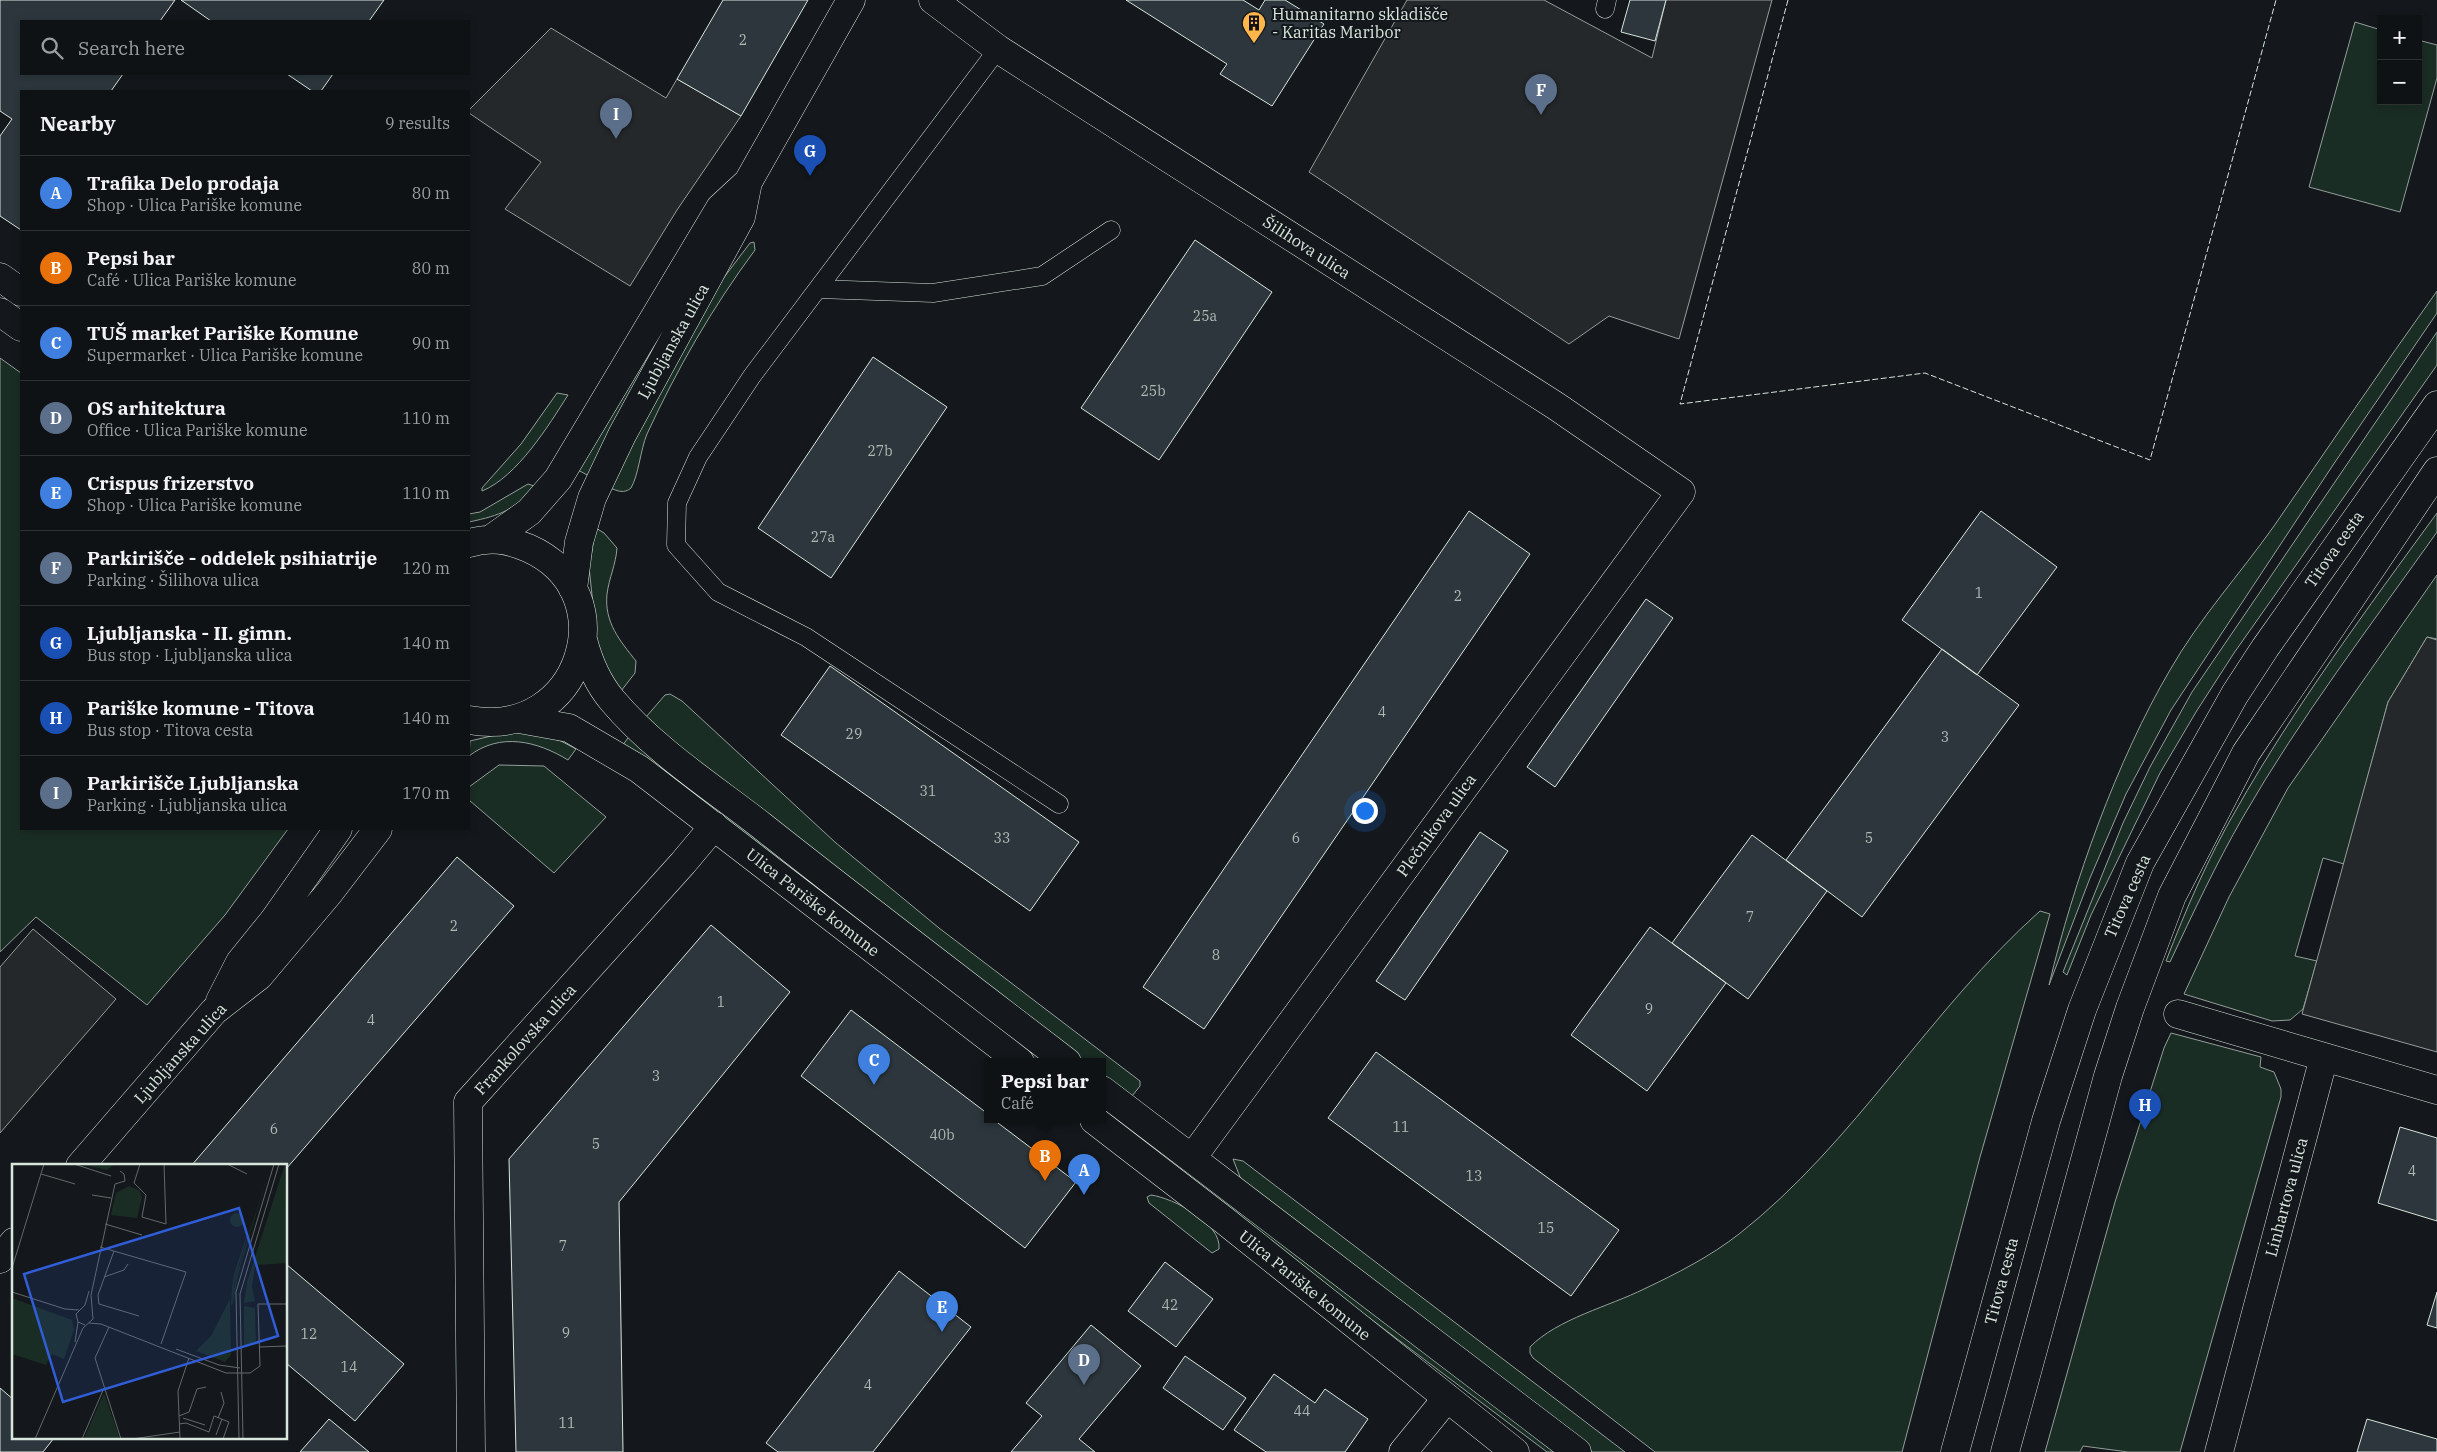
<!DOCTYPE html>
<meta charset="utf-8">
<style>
body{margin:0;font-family:"IBM Plex Serif",serif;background:#1d2022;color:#f1f3f6}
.controls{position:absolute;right:15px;top:15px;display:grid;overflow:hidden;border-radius:0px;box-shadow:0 2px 8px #0003}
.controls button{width:45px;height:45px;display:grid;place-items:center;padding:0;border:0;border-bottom:1px solid #2f3234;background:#0f1215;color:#f1f3f6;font:25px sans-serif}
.you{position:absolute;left:1364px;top:810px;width:18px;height:18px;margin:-12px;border:4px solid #fff;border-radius:50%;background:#1a73e8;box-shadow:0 0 0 8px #1a73e833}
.badge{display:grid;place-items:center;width:32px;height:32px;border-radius:50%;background:#db2777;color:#fff;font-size:16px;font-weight:700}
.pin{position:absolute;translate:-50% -41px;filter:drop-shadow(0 1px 2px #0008)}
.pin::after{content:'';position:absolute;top:26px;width:18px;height:15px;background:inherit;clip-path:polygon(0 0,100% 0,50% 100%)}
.popup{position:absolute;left:984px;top:1058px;width:122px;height:65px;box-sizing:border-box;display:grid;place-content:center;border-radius:0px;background:#0f1215;filter:drop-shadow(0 1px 4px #0005);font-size:16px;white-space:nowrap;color:#9b9ea0}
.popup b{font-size:19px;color:#f1f3f6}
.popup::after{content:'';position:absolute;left:50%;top:100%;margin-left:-10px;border:10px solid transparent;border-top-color:#0f1215}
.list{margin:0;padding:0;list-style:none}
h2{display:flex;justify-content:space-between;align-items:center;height:65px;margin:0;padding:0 20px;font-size:21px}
h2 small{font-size:16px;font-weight:400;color:#9b9ea0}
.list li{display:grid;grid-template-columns:32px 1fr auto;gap:15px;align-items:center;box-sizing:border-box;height:75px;padding:0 20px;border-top:1px solid #2f3234}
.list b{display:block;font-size:19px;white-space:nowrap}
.list p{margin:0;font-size:16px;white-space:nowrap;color:#9b9ea0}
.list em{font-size:16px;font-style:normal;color:#9b9ea0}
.icon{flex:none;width:28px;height:28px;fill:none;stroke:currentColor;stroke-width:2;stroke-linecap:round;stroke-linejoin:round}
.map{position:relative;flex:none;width:2437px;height:1452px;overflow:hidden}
.search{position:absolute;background:#0f1215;box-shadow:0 2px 8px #0003;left:20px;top:20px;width:450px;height:55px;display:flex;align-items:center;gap:12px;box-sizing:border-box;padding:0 18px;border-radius:0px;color:#9b9ea0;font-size:19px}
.panel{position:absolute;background:#0f1215;box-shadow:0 2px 8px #0003;left:20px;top:90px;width:450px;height:740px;border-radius:0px}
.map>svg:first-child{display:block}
.green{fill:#1a2d24;stroke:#939e99}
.parking{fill:#24282b;stroke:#939e99}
.building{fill:#2c363c;stroke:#d8e6dc}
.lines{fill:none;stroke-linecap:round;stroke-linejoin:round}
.lane-casing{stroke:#d8e6dc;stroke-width:19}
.street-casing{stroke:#d8e6dc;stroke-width:29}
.secondary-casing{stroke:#d8e6dc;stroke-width:29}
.lane{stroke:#14181c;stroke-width:18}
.street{stroke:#14181c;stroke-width:28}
.secondary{stroke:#14181c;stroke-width:28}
.fence{stroke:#d8e6dc;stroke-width:1;stroke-dasharray:6 2.5;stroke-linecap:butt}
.labels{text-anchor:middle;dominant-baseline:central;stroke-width:4;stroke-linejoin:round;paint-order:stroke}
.number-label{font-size:14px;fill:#adbab4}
.poi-label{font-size:16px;fill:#d8e6dc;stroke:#14181c;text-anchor:start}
.street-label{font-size:16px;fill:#d8e6dc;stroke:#14181c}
.inset-road{fill:none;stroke:#626a69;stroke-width:1}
.view{fill:#305dd8;fill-opacity:0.15;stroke:#305dd8;stroke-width:2.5}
.inset-edge{fill:none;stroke:#d8e6dc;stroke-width:2.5}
</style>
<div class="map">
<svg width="2437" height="1452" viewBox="0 0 2437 1452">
<rect width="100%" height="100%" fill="#14181c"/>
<path class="green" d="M 2355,22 L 2381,30 L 2381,101 L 2418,101 L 2418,40 L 2437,45 L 2437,78 L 2400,212 L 2309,187 Z
M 754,242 L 755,250 C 712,308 677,369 647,434 C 640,451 639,474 631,488 C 624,494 618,491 610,488 L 649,403 L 716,288 L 750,243 Z
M 2437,291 L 2437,313 L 2333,465 L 2171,710 L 2126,794 L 2090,878 L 2049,985 C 2073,883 2117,760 2170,670 C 2199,619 2240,574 2274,526 C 2328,448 2381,369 2437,291 Z
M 673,303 L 680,308 L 589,476 L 578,470 Z
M 2437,332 L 2437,365 L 2234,653 L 2196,712 L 2160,773 L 2091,915 L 2067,975 L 2063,972 L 2123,823 L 2150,767 L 2192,692 Z
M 0,358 L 21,373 L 21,829 L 288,829 L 225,915 L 147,1005 L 36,917 L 0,952 Z
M 557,393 L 568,395 C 549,425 517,477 482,491 L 482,488 L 521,444 Z
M 528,484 L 537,487 C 513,510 502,515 469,522 L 469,514 L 480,512 Z
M 2437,513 L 2437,532 C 2371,625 2300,718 2243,817 C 2216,864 2193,913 2170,962 L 2166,961 C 2186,909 2208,858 2236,810 C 2295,706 2367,609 2437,513 Z
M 596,528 L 604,533 L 617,548 C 616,564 609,578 607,594 C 604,622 620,641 636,661 L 635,673 L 621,691 L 618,689 L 598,651 L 589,567 Z
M 2437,575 L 2437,639 L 2427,637 L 2388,702 L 2344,864 L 2323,858 L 2295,956 L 2317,961 L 2303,1009 L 2290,1020 L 2272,1021 L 2184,994 L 2229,897 L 2288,788 Z
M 670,694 L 682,701 L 836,843 L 939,928 L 1140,1081 L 1140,1086 L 1132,1096 L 1103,1077 L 1102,1062 L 1083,1062 L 682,750 L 646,717 L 665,695 Z
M 527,731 L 561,741 L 576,749 L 568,760 C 537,741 500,732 469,756 L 470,741 L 508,732 Z
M 631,734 L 1051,1062 L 1036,1062 L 622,746 Z
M 499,765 L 544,766 L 606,817 L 554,873 L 469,800 L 469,787 Z
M 2040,911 L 2050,914 L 1980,1157 L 1902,1452 L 1655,1452 L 1533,1358 L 1530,1353 L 1530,1347 C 1557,1319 1610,1306 1644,1289 C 1676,1274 1711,1256 1739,1234 C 1855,1143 1930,1009 2040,911 Z
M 2171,1033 L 2261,1057 L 2260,1067 L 2274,1072 L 2281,1089 L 2281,1097 L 2180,1452 L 2128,1452 L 2083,1446 L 2080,1452 L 2045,1452 L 2115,1202 L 2164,1048 Z
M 1139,1130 L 1560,1452 L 1547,1452 L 1132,1139 Z
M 1233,1159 L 1243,1161 L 1625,1452 L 1592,1452 L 1242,1182 Z
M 1151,1195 C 1173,1198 1222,1223 1219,1249 L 1212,1253 L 1149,1203 L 1147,1197 Z"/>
<path class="parking" d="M 1407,0 L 1544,0 L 1652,58 L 1666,0 L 1772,0 L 1679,339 L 1609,316 L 1569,344 L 1309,172 Z
M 551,28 L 666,98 L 677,79 L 741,116 L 677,210 L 630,286 L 505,209 L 541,162 L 469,113 L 469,110 Z
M 2427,637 L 2437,640 L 2437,1052 L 2302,1014 L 2388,702 Z
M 33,929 L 116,999 L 0,1133 L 0,967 Z"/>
<path class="building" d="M 0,0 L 175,0 L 160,21 L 21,21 L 21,74 L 123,74 L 111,91 L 21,91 L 21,230 L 0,216 L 0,136 L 12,119 L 0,111 Z
M 181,0 L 384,0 L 369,21 L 211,21 Z
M 723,0 L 808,0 L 741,116 L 677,79 Z
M 1126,0 L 1243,0 L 1259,10 L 1265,0 L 1285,0 L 1324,24 L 1272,106 L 1220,74 L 1227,64 Z
M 1630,0 L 1666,0 L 1655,41 L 1621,32 Z
M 287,74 L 333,74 L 321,91 L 312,91 Z
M 1195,240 L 1272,292 L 1159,460 L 1081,408 Z
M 873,357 L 947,407 L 831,578 L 758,528 Z
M 1469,511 L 1530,554 L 1204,1029 L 1143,987 Z
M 1981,511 L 2057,567 L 1977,675 L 1902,620 Z
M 1646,599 L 1673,618 L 1555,787 L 1527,767 Z
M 1942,649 L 2019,705 L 1862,917 L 1786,860 Z
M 830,666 L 1079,842 L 1030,911 L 781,735 Z
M 1480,832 L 1508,851 L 1405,1000 L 1376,981 Z
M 1752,835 L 1827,891 L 1748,999 L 1672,943 Z
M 457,857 L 514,906 L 286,1169 L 286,1166 L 191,1166 Z
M 711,925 L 790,992 L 619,1202 L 623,1452 L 516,1452 L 509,1159 Z
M 1650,927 L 1726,983 L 1647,1091 L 1571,1035 Z
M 851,1010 L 988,1114 L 988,1120 L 994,1120 L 1076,1182 L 1025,1248 L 801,1076 Z
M 1376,1052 L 1619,1230 L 1571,1296 L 1328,1118 Z
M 2400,1127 L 2437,1138 L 2437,1221 L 2378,1203 Z
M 1165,1262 L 1213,1299 L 1176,1347 L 1128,1311 Z
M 286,1264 L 404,1364 L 355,1421 L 286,1363 Z
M 899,1271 L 971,1327 L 873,1452 L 778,1452 L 766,1443 Z
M 2437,1292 L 2437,1328 L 2427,1325 Z
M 1091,1325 L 1141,1366 L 1079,1439 L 1095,1452 L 1011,1452 L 1042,1416 L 1026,1403 Z
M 1185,1356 L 1246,1398 L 1223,1430 L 1163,1388 Z
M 1274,1374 L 1315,1403 L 1325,1389 L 1368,1419 L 1345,1452 L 1266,1452 L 1234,1430 Z
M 0,1388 L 14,1400 L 14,1438 L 54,1438 L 43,1452 L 0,1452 Z
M 329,1419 L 369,1452 L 300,1452 Z
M 2367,1419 L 2437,1439 L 2437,1452 L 2357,1452 Z"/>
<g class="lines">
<g class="lane-casing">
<path id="lane" d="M 1605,9 L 1607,0
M 998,49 L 752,376 L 698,457 L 677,503 L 676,545 L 718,592 L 806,637 L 1059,804
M 818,289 L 933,293 L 1042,276 L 1111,230"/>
</g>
<g class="street-casing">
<path id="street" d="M 933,0 L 998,49 L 1556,406 L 1681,492 L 1192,1158
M 2178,1014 L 2324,1057
M 471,1452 L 468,1102 L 683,863 L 714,826
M 1403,1452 L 1447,1398
M 2219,1452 L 2324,1057 L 2437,1090"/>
</g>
<g class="secondary-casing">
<path id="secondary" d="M 0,277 L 21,292
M 0,312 L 21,327
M 491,539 L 529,512 L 558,479 L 720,208 L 748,182
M 469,543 C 490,537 508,539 528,548 C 628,592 581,741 469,720
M 573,589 L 579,542 L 592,498 L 622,435 L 741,217 L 748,182 L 851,0
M 583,640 C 589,663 597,682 612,700 C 654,750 712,787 762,826 C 863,906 965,984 1067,1062
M 519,719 L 569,728 L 639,769 L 1020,1062
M 220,1001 L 240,962 L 274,920 L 338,829
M 1102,1090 L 1577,1452
M 1094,1120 L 1225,1221 L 1515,1452
M 80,1166 L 214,1011 L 259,976 L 329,893 L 378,829
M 0,1259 L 14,1242
M 1955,1452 L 2046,1121 L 2082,1010 L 2140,863 L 2235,694 L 2265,648 L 2437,405
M 2005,1452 L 2108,1076 L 2130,1008 L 2172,896 L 2246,753 L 2437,471"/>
</g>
<use href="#lane" class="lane"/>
<use href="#street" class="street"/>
<use href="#secondary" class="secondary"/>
<path class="fence" d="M 1788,0 L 1680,404 L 1925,373 L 2150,460 L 2276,0"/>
</g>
<defs>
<g id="building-pin" transform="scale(1.25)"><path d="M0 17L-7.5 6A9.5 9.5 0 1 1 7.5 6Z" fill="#ffb74d" stroke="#14181c"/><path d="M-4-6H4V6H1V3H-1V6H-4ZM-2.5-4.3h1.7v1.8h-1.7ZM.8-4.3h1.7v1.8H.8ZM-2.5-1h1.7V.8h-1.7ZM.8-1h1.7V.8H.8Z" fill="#111"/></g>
</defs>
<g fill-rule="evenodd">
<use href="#building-pin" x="1254" y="23"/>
</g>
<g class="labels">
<g class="number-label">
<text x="743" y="40">2</text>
<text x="1205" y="316">25a</text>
<text x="1153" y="391">25b</text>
<text x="880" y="451">27b</text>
<text x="823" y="537">27a</text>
<text x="1979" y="593">1</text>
<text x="1458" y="596">2</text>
<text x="1382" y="712">4</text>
<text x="854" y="734">29</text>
<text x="1945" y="737">3</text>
<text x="928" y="791">31</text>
<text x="1002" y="838">33</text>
<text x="1296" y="838">6</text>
<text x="1869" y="838">5</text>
<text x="1750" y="917">7</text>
<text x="454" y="926">2</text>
<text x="1216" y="955">8</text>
<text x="721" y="1002">1</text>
<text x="1649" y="1009">9</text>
<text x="371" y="1020">4</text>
<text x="656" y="1076">3</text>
<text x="1401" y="1127">11</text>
<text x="274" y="1129">6</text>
<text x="942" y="1135">40b</text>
<text x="596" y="1144">5</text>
<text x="2412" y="1171">4</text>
<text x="1474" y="1176">13</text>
<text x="1546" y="1228">15</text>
<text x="563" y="1246">7</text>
<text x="1170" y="1305">42</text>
<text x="566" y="1333">9</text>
<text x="309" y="1334">12</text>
<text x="349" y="1367">14</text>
<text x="868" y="1385">4</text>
<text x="1302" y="1411">44</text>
<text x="567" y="1423">11</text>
</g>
<g class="poi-label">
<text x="1272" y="14">Humanitarno skladišče<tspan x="1272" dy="18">- Karitas Maribor</tspan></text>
</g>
<g class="street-label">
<text transform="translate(1307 247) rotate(33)">Šilihova ulica</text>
<text transform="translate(673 341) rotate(-61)">Ljubljanska ulica</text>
<text transform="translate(2334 549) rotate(-55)">Titova cesta</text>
<text transform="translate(1436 825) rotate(-54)">Plečnikova ulica</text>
<text transform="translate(2127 896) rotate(-66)">Titova cesta</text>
<text transform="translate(813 902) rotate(38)">Ulica Pariške komune</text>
<text transform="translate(525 1039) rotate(-48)">Frankolovska ulica</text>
<text transform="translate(180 1053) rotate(-48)">Ljubljanska ulica</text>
<text transform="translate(2286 1197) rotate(-75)">Linhartova ulica</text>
<text transform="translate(2001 1281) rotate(-75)">Titova cesta</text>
<text transform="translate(1305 1285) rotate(39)">Ulica Pariške komune</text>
</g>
</g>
<g transform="translate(12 1164)">
<rect width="275" height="275" fill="#14181c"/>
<path d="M 68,0 L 103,0 L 95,6 ZM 259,0 L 227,107 L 221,140 L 219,141 L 220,123 L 222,110 L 241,53 L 223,114 L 220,140 L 224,112 ZM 273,0 L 275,99 L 243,101 L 240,123 L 243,137 L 232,139 L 235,118 ZM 117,22 L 127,26 L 130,33 L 125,54 L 99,51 L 104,29 ZM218 56a7 7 0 1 1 14 0a7 7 0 1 1-14 0ZM 0,134 L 60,156 L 62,166 L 52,195 L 40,190 L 34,201 L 0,190 ZM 218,135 L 219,191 L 213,198 L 184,187 L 199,172 ZM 232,142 L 243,144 L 244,180 L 232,183 ZM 92,229 L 108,275 L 72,275 Z" fill="#1a2d24"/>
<path class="inset-road" d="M 62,0 L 99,12M 128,0 L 122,19 L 134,31 L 130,53 L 154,60 L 152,0M 215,0 L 235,10M 29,10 L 63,20M 103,20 L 113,17 L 112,10 L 108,7M 80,31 L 99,34M 93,60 L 130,71M 88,83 L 174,108 L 149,180M 102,87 L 86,131 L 87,140 L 127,152M 0,104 L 32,0M 92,113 L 112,106 L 116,100M 0,128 L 53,145 L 67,146M 77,159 L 89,160 L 214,209 L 238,209 L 248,202 L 246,140 L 275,140M 73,161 L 66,158 L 64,150 L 73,141 L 77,127M 97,163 L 83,194 L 109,275M 63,178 L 66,158M 247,183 L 275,182M 164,185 L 207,201 L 228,204M 167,252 L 177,248 L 185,225 L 194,223M 171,254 L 193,261M 206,254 L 212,239 L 209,228M 167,260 L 174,259 L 197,268 L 202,252 L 217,258 L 211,275M 204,271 L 210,255M 23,275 L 71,164 L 81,155 L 79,131 L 103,20M 70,275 L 92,224M 120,275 L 168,268M 168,275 L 166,227 L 177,194M 227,275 L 224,128 L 262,0M 231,275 L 228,130 L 267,0"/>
<path class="view" d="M 227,44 L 266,172 L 51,238 L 12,110 Z"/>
<rect width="275" height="275" class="inset-edge"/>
</g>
</svg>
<div class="controls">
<button>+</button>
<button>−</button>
</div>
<div class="you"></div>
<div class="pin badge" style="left:1084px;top:1195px;background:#3f7fe0">A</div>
<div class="pin badge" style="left:1045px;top:1181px;background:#e8710a">B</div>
<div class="popup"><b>Pepsi bar</b>Café</div>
<div class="pin badge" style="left:874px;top:1085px;background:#3f7fe0">C</div>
<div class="pin badge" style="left:1084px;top:1385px;background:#5c6f8a">D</div>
<div class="pin badge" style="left:942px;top:1332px;background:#3f7fe0">E</div>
<div class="pin badge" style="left:1541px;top:115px;background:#5c6f8a">F</div>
<div class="pin badge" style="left:810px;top:176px;background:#1a4fb4">G</div>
<div class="pin badge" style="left:2145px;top:1130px;background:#1a4fb4">H</div>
<div class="pin badge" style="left:616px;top:139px;background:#5c6f8a">I</div>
<div class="search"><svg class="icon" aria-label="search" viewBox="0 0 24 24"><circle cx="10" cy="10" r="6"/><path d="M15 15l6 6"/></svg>Search here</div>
<section class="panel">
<h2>Nearby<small>9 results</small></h2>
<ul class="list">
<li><span class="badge" style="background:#3f7fe0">A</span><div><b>Trafika Delo prodaja</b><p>Shop · Ulica Pariške komune</p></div><em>80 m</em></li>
<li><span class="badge" style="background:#e8710a">B</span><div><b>Pepsi bar</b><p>Café · Ulica Pariške komune</p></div><em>80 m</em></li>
<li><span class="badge" style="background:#3f7fe0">C</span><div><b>TUŠ market Pariške Komune</b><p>Supermarket · Ulica Pariške komune</p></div><em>90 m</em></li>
<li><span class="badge" style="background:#5c6f8a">D</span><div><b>OS arhitektura</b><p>Office · Ulica Pariške komune</p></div><em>110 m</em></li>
<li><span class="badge" style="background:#3f7fe0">E</span><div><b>Crispus frizerstvo</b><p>Shop · Ulica Pariške komune</p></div><em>110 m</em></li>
<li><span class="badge" style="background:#5c6f8a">F</span><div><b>Parkirišče - oddelek psihiatrije</b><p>Parking · Šilihova ulica</p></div><em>120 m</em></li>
<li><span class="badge" style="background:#1a4fb4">G</span><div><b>Ljubljanska - II. gimn.</b><p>Bus stop · Ljubljanska ulica</p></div><em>140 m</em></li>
<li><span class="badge" style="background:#1a4fb4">H</span><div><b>Pariške komune - Titova</b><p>Bus stop · Titova cesta</p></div><em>140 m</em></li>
<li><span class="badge" style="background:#5c6f8a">I</span><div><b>Parkirišče Ljubljanska</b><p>Parking · Ljubljanska ulica</p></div><em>170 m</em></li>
</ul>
</section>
</div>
